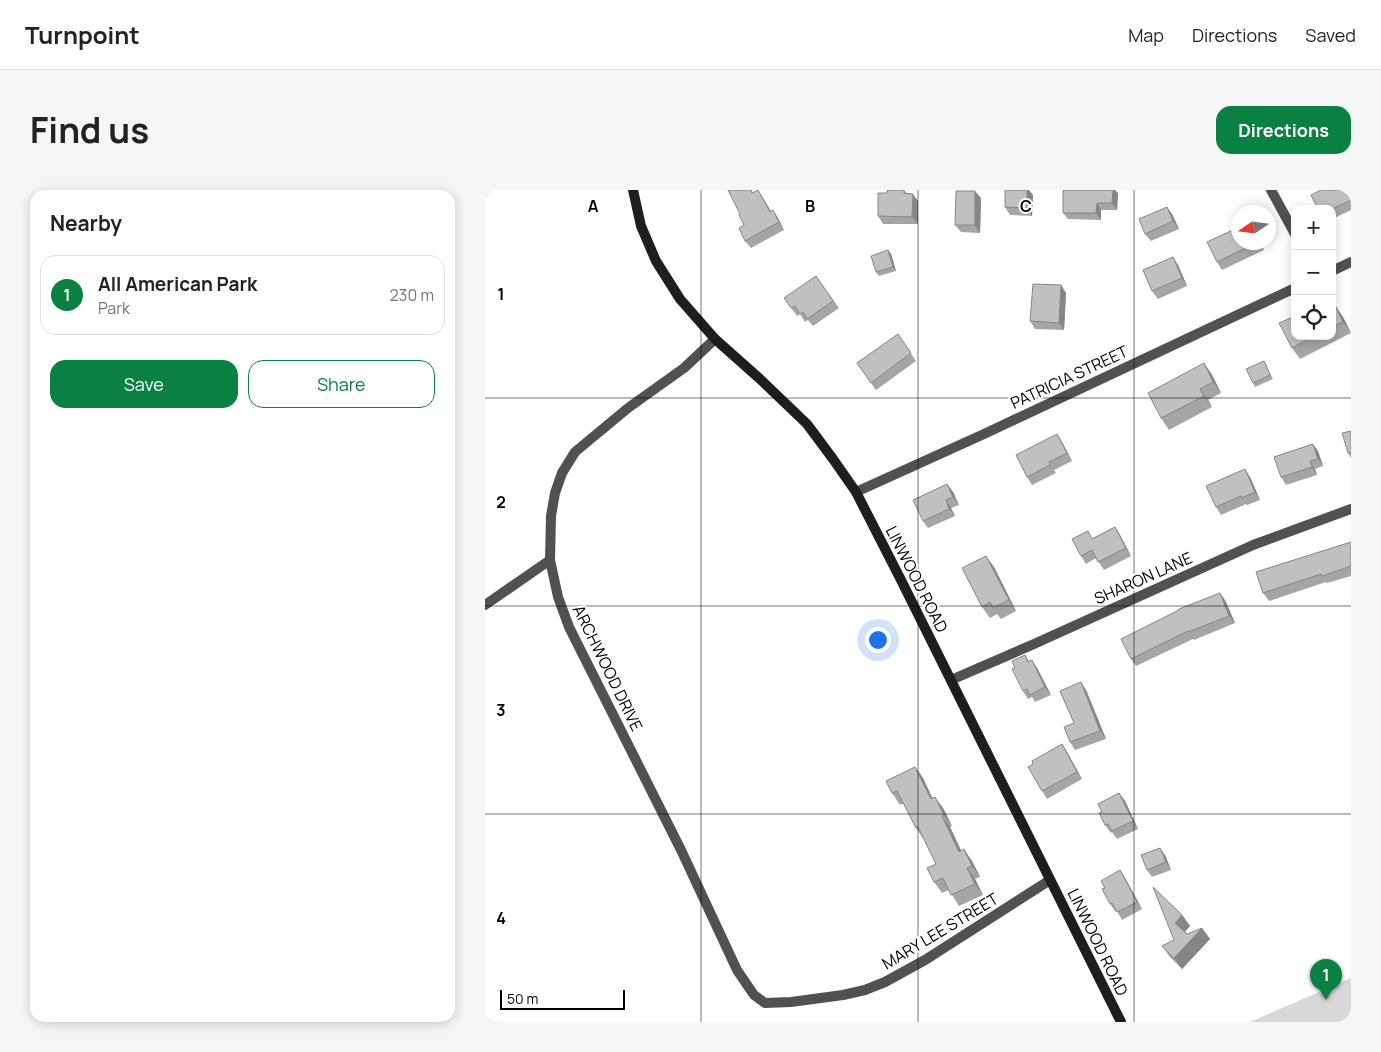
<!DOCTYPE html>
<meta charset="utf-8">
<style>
body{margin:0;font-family:Manrope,sans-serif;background:#f6f6f6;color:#222}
.controls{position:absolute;right:15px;top:15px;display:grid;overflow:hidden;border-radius:10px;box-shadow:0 2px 12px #0003}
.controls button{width:45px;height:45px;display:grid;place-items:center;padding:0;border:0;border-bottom:1px solid #e0e0e0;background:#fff;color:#222;font:25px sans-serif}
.compass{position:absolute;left:746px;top:15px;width:45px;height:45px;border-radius:50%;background:#fff;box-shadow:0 2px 12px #0003;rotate:257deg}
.scale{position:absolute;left:15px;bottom:12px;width:125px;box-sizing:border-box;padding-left:5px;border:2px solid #000;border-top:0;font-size:14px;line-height:18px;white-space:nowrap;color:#000;-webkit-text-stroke:4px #fff;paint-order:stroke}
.you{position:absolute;left:392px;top:449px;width:18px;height:18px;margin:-12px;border:4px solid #fff;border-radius:50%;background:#1a73e8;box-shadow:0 0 0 8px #1a73e833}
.badge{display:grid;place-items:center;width:32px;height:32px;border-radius:50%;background:#0b8043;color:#fff;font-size:16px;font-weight:700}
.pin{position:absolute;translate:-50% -41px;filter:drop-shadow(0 1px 2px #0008)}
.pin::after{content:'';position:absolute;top:26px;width:18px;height:15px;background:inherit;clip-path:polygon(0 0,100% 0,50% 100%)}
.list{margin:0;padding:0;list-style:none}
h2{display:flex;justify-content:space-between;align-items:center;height:65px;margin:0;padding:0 20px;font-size:21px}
h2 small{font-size:16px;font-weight:400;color:#767676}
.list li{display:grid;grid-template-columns:32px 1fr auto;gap:15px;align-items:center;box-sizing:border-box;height:80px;margin:0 10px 10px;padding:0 10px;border:1px solid #e0e0e0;border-radius:15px}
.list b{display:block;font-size:19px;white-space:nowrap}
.list p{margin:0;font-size:16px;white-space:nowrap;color:#767676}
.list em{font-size:16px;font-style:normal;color:#767676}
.actions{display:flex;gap:10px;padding:15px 20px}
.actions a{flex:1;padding:11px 0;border:1px solid #0b8043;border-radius:15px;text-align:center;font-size:18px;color:#0b8043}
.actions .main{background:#0b8043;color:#fff}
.icon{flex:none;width:28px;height:28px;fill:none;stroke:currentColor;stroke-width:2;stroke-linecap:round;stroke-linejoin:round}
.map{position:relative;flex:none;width:866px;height:832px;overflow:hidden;border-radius:15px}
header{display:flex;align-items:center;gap:30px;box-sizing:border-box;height:70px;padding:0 25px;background:#fff;border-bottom:1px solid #e0e0e0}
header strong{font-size:24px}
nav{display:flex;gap:28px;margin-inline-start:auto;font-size:18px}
.intro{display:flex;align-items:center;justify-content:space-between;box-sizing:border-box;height:120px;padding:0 30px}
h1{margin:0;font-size:35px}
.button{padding:12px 22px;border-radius:15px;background:#0b8043;color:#fff;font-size:18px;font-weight:700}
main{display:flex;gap:30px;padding:0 30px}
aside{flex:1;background:#fff;border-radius:15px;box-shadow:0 2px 12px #0003}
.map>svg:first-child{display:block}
.green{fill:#d8d8d8}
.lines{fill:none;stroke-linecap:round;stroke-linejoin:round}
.street{stroke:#515151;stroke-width:10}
.secondary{stroke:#1e1e1e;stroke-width:10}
.wall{fill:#a5a5a5}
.shaded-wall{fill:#868686}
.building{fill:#c0c0c0;stroke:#868686}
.grid{fill:none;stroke:#000;stroke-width:1;stroke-opacity:0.55}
.labels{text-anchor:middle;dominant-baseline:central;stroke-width:4;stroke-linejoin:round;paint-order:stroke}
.street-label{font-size:16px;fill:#000;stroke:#fff}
.grid-label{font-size:16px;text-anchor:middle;font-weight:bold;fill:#000;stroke:#fff;stroke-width:4;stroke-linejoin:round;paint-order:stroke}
</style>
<header>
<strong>Turnpoint</strong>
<nav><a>Map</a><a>Directions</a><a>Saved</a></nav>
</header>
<div class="intro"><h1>Find us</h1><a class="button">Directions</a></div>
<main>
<aside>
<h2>Nearby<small></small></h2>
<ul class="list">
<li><span class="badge">1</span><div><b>All American Park</b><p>Park</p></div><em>230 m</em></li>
</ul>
<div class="actions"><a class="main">Save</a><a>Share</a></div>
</aside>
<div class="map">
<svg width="866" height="832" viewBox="0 0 866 832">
<rect width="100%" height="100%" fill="#fff"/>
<path class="green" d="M 866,788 L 866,832 L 765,832 Z"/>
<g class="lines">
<path class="street" d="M 786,0 L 810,44
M 847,81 L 866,72
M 230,149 L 199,178 L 143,218 L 90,262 L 77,283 L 70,303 L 66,326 L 65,370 L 73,407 L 84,437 L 196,660 L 252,780 L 269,805 L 280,813 L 306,812 L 358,805 L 380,800 L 400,792 L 440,770 L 565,690
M 371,302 L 499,244 L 810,98
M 0,415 L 65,370
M 466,490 L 549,454 L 768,355 L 866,319"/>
<path class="secondary" d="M 148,0 L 156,36 L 171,71 L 195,109 L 230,149 L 275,189 L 322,234 L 348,269 L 371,302 L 416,390 L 636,832"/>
</g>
<path class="wall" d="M 243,0 L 266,0 L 268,3 L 278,8 L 286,21 L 293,28 L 299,40 L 266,58 L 260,51 L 259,35 L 255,24 Z
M 419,0 L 421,3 L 433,11 L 433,34 L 398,34 L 393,26 L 402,3 Z
M 866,0 L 866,20 L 847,29 L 847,19 Z
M 633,3 L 632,20 L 616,20 L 616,30 L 583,29 L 578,23 Z
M 548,5 L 547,26 L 525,25 L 520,17 Z
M 496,8 L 495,43 L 476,42 L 470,35 Z
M 687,24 L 694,39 L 666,51 L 660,44 Z
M 754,52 L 776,52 L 779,60 L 737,80 L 732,72 Z
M 403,60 L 406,64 L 411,81 L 394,86 L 391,82 Z
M 693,75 L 702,96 L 673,109 L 667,101 Z
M 331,86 L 354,118 L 328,136 L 323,130 L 320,132 L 315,124 L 312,126 L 299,108 Z
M 576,95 L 581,103 L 579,140 L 550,139 L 545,131 Z
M 847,117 L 858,127 L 866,143 L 815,169 L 807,158 L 810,146 L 847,146 Z
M 413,144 L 431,171 L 391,200 L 372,173 Z
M 779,171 L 788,189 L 770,197 L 768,193 Z
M 719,173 L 727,185 L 736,203 L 723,210 L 727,217 L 684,240 L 676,228 Z
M 866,241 L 866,268 L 863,263 Z
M 572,244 L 577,252 L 587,271 L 569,280 L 571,283 L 547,295 L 542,287 Z
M 833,261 L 838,276 L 830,279 L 832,285 L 801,295 L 796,287 Z
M 765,287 L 775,310 L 762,315 L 761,314 L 736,325 L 731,317 Z
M 462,294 L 468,302 L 474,315 L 466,318 L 470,326 L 443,338 L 438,331 Z
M 630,337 L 635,345 L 646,366 L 619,380 L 611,368 L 601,374 L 596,366 L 608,348 Z
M 866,352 L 866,386 L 842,393 L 841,392 L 784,411 L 778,403 Z
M 509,377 L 531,421 L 516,429 L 512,424 L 505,428 L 497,417 Z
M 740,410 L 750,433 L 709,450 L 708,449 L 651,476 L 646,469 Z
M 540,465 L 544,471 L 547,470 L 552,478 L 566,505 L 550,512 L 547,507 L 543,509 L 538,501 L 530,478 Z
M 601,500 L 621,549 L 590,560 L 585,552 L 589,533 Z
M 577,554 L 582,562 L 597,589 L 562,609 L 557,601 Z
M 430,577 L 438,588 L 447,608 L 458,618 L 467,636 L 465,637 L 476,661 L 487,671 L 495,687 L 490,689 L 498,705 L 474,716 L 464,700 L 457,703 L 449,692 L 451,674 L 439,650 L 431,638 L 419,613 L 415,615 L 407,603 Z
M 634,603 L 640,611 L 653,639 L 632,649 L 627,642 L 626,643 L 620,635 L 617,622 Z
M 680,665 L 686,680 L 667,687 L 662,680 Z
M 635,680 L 640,688 L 657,719 L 637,730 L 632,721 L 631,722 L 625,714 L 620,698 Z
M 697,725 L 705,736 L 700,742 L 702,744 L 717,738 L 725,749 L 697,779 L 685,767 L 677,756 L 689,750 Z"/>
<path class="shaded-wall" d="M 273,0 L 278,8 L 290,30 L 285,22 Z
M 542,0 L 544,0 L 548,5 L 547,26 L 542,18 Z
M 628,0 L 630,0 L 633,3 L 632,20 L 627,13 Z
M 490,1 L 496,8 L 495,43 L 490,35 Z
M 428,4 L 433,11 L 433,34 L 427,27 Z
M 612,13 L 616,20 L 616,30 L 611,23 Z
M 682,17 L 687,24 L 694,39 L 688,31 Z
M 288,20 L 293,28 L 299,40 L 294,32 Z
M 403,60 L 406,64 L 411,81 L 408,77 Z
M 688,67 L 693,75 L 702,96 L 697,88 Z
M 576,95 L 581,103 L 579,140 L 574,133 Z
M 850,115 L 858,127 L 866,143 L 858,132 Z
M 719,173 L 727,185 L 736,203 L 728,192 Z
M 715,199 L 723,210 L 727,217 L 719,206 Z
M 572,244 L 577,252 L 587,271 L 582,263 Z
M 828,254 L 833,261 L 838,276 L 833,269 Z
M 825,271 L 830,279 L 832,285 L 827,277 Z
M 760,279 L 765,287 L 775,310 L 770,302 Z
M 462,294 L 468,302 L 474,315 L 468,307 Z
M 461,310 L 466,318 L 470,326 L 464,319 Z
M 630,337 L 635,345 L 646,366 L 641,358 Z
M 501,366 L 509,377 L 531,421 L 524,410 Z
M 735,403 L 740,410 L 750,433 L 744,426 Z
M 547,470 L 552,478 L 566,505 L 560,497 Z
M 596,492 L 601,500 L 621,549 L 615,541 Z
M 577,554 L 582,562 L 597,589 L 592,582 Z
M 430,577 L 438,588 L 453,620 L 446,609 Z
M 634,603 L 640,611 L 653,639 L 648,631 Z
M 450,607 L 458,618 L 467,636 L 459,625 Z
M 457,626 L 465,637 L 482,673 L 474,662 Z
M 675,658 L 680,665 L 686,680 L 681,672 Z
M 479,659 L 487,671 L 495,687 L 487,676 Z
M 482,678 L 490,689 L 498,705 L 490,694 Z
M 635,680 L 640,688 L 657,719 L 652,712 Z
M 697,725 L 705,736 L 698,744 L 690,733 Z
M 717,738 L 725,749 L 697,779 L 689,768 Z"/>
<path class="building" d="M 243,0 L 266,0 L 267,3 L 273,0 L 285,22 L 288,20 L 294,32 L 260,51 L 254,38 L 259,35 L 254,25 L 255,24 Z
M 402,0 L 419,0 L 419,3 L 428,4 L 427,27 L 393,26 L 393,3 L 402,3 Z
M 520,0 L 542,0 L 542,18 L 520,17 Z
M 578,0 L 628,0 L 627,13 L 612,13 L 611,23 L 578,23 Z
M 836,0 L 866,0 L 866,10 L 847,19 L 833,19 L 826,5 Z
M 471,1 L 490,1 L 490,35 L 470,35 Z
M 682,17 L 688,31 L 660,44 L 654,29 Z
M 754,37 L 754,52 L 773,52 L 732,72 L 722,52 Z
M 403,60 L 408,77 L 391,82 L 386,66 Z
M 688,67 L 697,88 L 667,101 L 658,80 Z
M 331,86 L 348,111 L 322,129 L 318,122 L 315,124 L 310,116 L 306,118 L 299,108 Z
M 548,94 L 576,95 L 574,133 L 545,131 Z
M 850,115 L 858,132 L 847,137 L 847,117 Z
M 810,126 L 810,146 L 829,146 L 807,158 L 794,133 Z
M 413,144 L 426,163 L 386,193 L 372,173 Z
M 779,171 L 785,185 L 768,193 L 761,179 Z
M 719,173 L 728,192 L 715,199 L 719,206 L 676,228 L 663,203 Z
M 866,241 L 866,262 L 863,263 L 857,243 Z
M 572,244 L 582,263 L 564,272 L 565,275 L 542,287 L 531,265 Z
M 828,254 L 833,269 L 825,271 L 827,277 L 796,287 L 789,267 Z
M 760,279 L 770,302 L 757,308 L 756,306 L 731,317 L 721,296 Z
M 462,294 L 468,307 L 461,310 L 464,319 L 438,331 L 428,310 Z
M 630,337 L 641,358 L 613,372 L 607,360 L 596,366 L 587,349 L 603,341 L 607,349 Z
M 866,352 L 866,376 L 837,386 L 836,384 L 778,403 L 771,382 Z
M 501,366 L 524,410 L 508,418 L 505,412 L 497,417 L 477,378 Z
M 735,403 L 744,426 L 703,442 L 703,441 L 646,469 L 636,449 L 694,420 L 694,419 Z
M 540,465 L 543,472 L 547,470 L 560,497 L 545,505 L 542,499 L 538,501 L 527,479 L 530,478 L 527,471 Z
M 596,492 L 615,541 L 585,552 L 579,537 L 589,533 L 575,501 Z
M 577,554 L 592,582 L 557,601 L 543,577 L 548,574 L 547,571 Z
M 430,577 L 446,609 L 450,607 L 459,625 L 457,626 L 474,662 L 479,659 L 487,676 L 482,678 L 490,694 L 466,705 L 458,688 L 449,692 L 442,678 L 451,674 L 433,637 L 431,638 L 412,601 L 407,603 L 401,591 Z
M 634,603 L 648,631 L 627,641 L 623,634 L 620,635 L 614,623 L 617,622 L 613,614 Z
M 675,658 L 681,672 L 662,680 L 656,665 Z
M 635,680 L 652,712 L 632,722 L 627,713 L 625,714 L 617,699 L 620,698 L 616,691 Z
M 668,697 L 697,725 L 690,733 L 702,744 L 717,738 L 689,768 L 677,756 L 689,750 Z"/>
<path class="grid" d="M 216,0 L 216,832M 433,0 L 433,832M 649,0 L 649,832M 0,208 L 866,208M 0,416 L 866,416M 0,624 L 866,624"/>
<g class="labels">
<g class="street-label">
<text transform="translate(584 187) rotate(-25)">PATRICIA STREET</text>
<text transform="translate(658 388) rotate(-24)">SHARON LANE</text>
<text transform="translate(432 389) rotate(63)">LINWOOD ROAD</text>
<text transform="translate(123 478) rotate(64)">ARCHWOOD DRIVE</text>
<text transform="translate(455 741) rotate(-31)">MARY LEE STREET</text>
<text transform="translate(613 752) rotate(64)">LINWOOD ROAD</text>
</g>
</g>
<g class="grid-label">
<text x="108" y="22">A</text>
<text x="325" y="22">B</text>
<text x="541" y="22">C</text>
<text x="16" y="110">1</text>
<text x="16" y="318">2</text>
<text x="16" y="526">3</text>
<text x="16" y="734">4</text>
</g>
</svg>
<div class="controls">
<button>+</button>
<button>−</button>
<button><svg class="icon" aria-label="locate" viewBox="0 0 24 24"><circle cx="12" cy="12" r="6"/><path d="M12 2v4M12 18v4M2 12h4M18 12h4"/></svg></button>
</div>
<svg class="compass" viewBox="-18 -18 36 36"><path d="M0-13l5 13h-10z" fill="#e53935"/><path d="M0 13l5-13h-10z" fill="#767676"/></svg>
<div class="scale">50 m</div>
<div class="you"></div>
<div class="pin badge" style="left:841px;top:810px">1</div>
</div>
</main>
